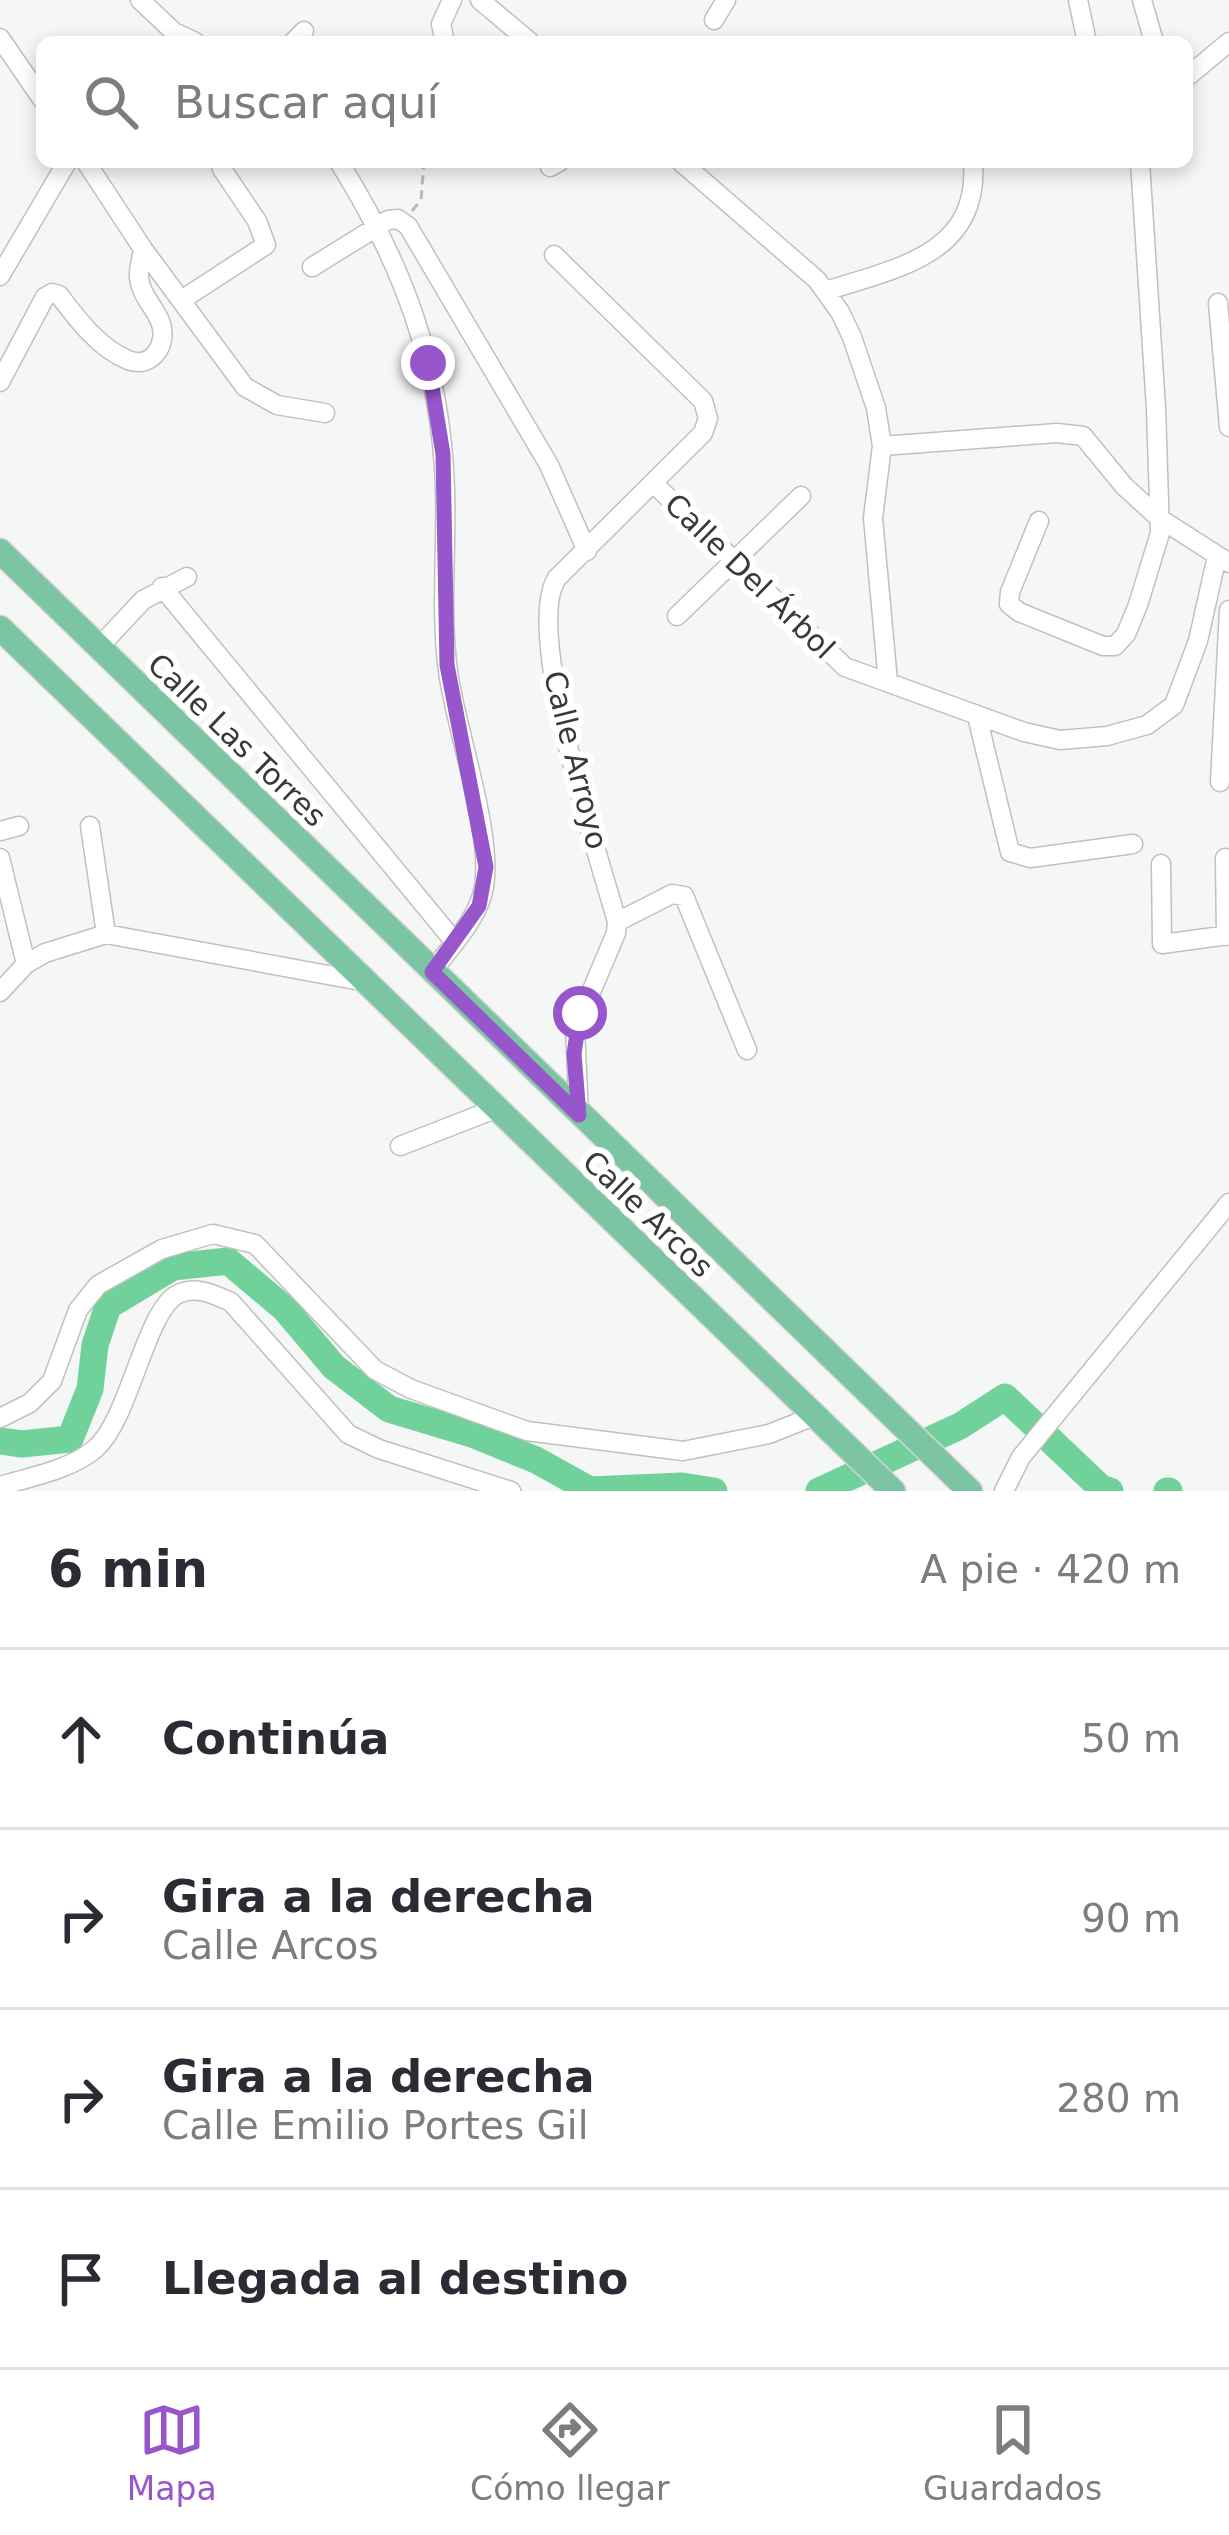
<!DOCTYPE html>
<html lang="es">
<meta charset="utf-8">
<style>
body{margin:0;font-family:"DejaVu Sans",sans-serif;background:#f7f7f7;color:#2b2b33}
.stop{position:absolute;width:36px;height:36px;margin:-27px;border:9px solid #9756cc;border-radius:50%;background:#fff}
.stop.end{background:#9756cc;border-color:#fff;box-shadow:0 3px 12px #0008}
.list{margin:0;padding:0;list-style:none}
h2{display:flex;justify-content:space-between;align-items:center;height:156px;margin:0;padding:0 48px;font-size:51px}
h2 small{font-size:39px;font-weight:400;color:#7c7c81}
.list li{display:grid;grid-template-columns:78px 1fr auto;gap:36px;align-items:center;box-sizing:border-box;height:180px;padding:0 48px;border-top:3px solid #e1e1e2}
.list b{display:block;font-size:45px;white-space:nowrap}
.list p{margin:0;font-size:39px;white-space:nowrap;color:#7c7c81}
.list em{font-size:39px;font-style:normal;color:#7c7c81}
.icon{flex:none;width:66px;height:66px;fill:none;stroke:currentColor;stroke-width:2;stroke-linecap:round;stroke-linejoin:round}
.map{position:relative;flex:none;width:1229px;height:1491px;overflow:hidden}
.search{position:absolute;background:#fff;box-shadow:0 6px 18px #0003;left:36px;right:36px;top:36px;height:132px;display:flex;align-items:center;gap:30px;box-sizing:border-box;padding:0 42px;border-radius:18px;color:#7c7c81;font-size:45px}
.sheet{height:876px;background:#fff}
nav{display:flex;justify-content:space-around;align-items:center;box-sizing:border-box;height:168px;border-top:3px solid #e1e1e2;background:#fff;font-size:33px;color:#7c7c81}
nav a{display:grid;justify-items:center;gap:6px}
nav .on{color:#9756cc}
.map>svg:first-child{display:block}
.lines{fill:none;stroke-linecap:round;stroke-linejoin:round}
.river{stroke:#70d29a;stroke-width:27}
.minor-casing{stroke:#bec2bf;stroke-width:21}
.major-casing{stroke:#d3d4d3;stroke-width:27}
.path{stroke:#babcbb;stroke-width:3;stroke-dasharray:9 6;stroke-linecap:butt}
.minor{stroke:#fff;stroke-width:18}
.major{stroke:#7cc5a3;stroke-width:24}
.route{stroke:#9756cc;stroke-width:15}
.labels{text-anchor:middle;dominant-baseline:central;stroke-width:12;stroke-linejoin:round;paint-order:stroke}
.street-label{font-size:30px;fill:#383a39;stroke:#fff}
</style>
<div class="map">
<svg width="1229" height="1491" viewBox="0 0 1229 1491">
<rect width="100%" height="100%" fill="#f4f7f5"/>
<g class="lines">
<path class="river" d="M 0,1441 L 22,1444 L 70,1439 L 90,1389 L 95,1345 L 108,1306 L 173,1267 L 228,1261 L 285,1309 L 334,1367 L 389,1409 L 472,1434 L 536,1460 L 590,1490 L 682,1486 L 714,1491
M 819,1491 L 960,1426 L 1005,1397 L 1101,1488 L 1110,1491
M 1167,1491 L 1169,1491"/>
<g class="minor-casing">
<path id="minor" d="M 140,0 L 174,32 L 195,42
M 480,0 L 530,42
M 1078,0 L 1087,42
M 1142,0 L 1154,42
M 714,20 L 726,0
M 0,38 L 42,99
M 293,42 L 304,31
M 445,42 L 441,24 L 452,0
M 1187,77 L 1229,42
M 86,162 L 143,249 L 245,387 L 277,405 L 325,413
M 339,162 C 403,264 441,366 445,488 C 447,549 440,611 448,671 C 456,731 493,832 484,887 C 479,918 450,947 432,972
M 681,162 L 817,280 L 840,312 L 852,337 L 876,408 L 882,446 L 873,518 L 888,682
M 550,167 L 559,162
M 554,255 L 703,401 L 708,418 L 703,433 L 557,578 C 523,630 599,856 617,922 L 616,933 L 575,1030 L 579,1113
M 312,267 L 388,220 L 398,219 L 408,226 L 549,465 L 587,551
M 0,276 L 67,162
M 826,291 C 896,268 980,255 973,162
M 183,299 L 266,245 L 257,221 L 222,169
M 1218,303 L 1229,427
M 0,382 L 45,297 L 52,293 L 59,295 C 78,320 99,348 128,360 C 153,370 169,342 160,321 C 153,305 141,295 139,278 C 138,269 142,258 143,249
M 882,446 L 1057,433 L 1083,436 L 1124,486 L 1159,518 L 1229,563
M 653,483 L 845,667 L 1024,732 L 1060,740 L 1107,736 L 1147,725 L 1174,705 L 1198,641 L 1217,556
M 1039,521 L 1010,592 L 1009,604 L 1019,612 L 1103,646 L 1115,646 L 1126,634 L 1138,605 L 1160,533 L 1156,408 L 1140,162
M 162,587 L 454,941
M 677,616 L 801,496
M 100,646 L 143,600 L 187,577
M 977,716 L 1010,852 L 1030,858 L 1133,844
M 1220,782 L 1229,610
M 90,826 L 106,934
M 0,831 L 19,826
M 0,858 L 26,964
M 1225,858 L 1226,936
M 1161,864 L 1162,944 L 1229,935
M 617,922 L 672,894 L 684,896 L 747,1050
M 0,992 L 26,964 L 45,953 L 106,934 L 366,982
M 400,1146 L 495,1109
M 0,1418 L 30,1403 L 52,1381 L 78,1310 L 98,1285 L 162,1249 L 213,1234 L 255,1244 L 375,1370 L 411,1389 L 527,1431 L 683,1451 L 769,1434 L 814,1416
M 0,1486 C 30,1477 70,1470 95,1449 C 130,1419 145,1311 178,1294 C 196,1285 215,1295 231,1302 L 348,1434 L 379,1449 L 511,1491
M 1004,1491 L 1021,1457 L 1229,1203"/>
</g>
<g class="major-casing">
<path id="major" d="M 0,551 L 970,1491
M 0,628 L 893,1491"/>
</g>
<path class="path" d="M 412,211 L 421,200 L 424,162"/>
<use href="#minor" class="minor"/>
<use href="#major" class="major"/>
</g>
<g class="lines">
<path class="route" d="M 428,363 L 443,454 L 447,665 L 486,867 L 479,906 L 432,972 L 579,1115 L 574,1054 L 580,1013"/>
</g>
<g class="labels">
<g class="street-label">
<text transform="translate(750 576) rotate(44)">Calle Del Árbol</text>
<text transform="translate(237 740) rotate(44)">Calle Las Torres</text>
<text transform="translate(576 760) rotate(76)">Calle Arroyo</text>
<text transform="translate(648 1214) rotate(44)">Calle Arcos</text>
</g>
</g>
</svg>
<div class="stop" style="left:580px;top:1013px"></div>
<div class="stop end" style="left:428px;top:363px"></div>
<div class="search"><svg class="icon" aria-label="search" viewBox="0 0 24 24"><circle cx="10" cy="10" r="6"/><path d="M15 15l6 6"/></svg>Buscar aquí</div>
</div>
<section class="sheet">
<h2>6 min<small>A pie · 420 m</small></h2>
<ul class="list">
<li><svg class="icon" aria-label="ahead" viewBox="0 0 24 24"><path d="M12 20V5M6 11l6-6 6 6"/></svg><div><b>Continúa</b></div><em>50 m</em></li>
<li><svg class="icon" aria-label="right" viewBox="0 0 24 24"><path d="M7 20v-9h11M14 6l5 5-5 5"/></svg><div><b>Gira a la derecha</b><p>Calle Arcos</p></div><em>90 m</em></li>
<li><svg class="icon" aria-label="right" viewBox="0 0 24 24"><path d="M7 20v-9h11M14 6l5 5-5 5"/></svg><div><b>Gira a la derecha</b><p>Calle Emilio Portes Gil</p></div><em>280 m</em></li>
<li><svg class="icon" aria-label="arrive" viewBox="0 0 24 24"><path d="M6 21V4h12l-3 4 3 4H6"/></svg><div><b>Llegada al destino</b></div></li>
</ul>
</section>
<nav>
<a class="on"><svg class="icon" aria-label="map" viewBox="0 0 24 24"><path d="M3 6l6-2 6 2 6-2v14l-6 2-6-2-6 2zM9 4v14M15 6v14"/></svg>Mapa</a>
<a><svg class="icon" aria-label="directions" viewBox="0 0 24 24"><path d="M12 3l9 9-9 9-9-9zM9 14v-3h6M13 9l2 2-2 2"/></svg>Cómo llegar</a>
<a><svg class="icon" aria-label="saved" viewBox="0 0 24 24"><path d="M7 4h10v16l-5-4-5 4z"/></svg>Guardados</a>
</nav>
